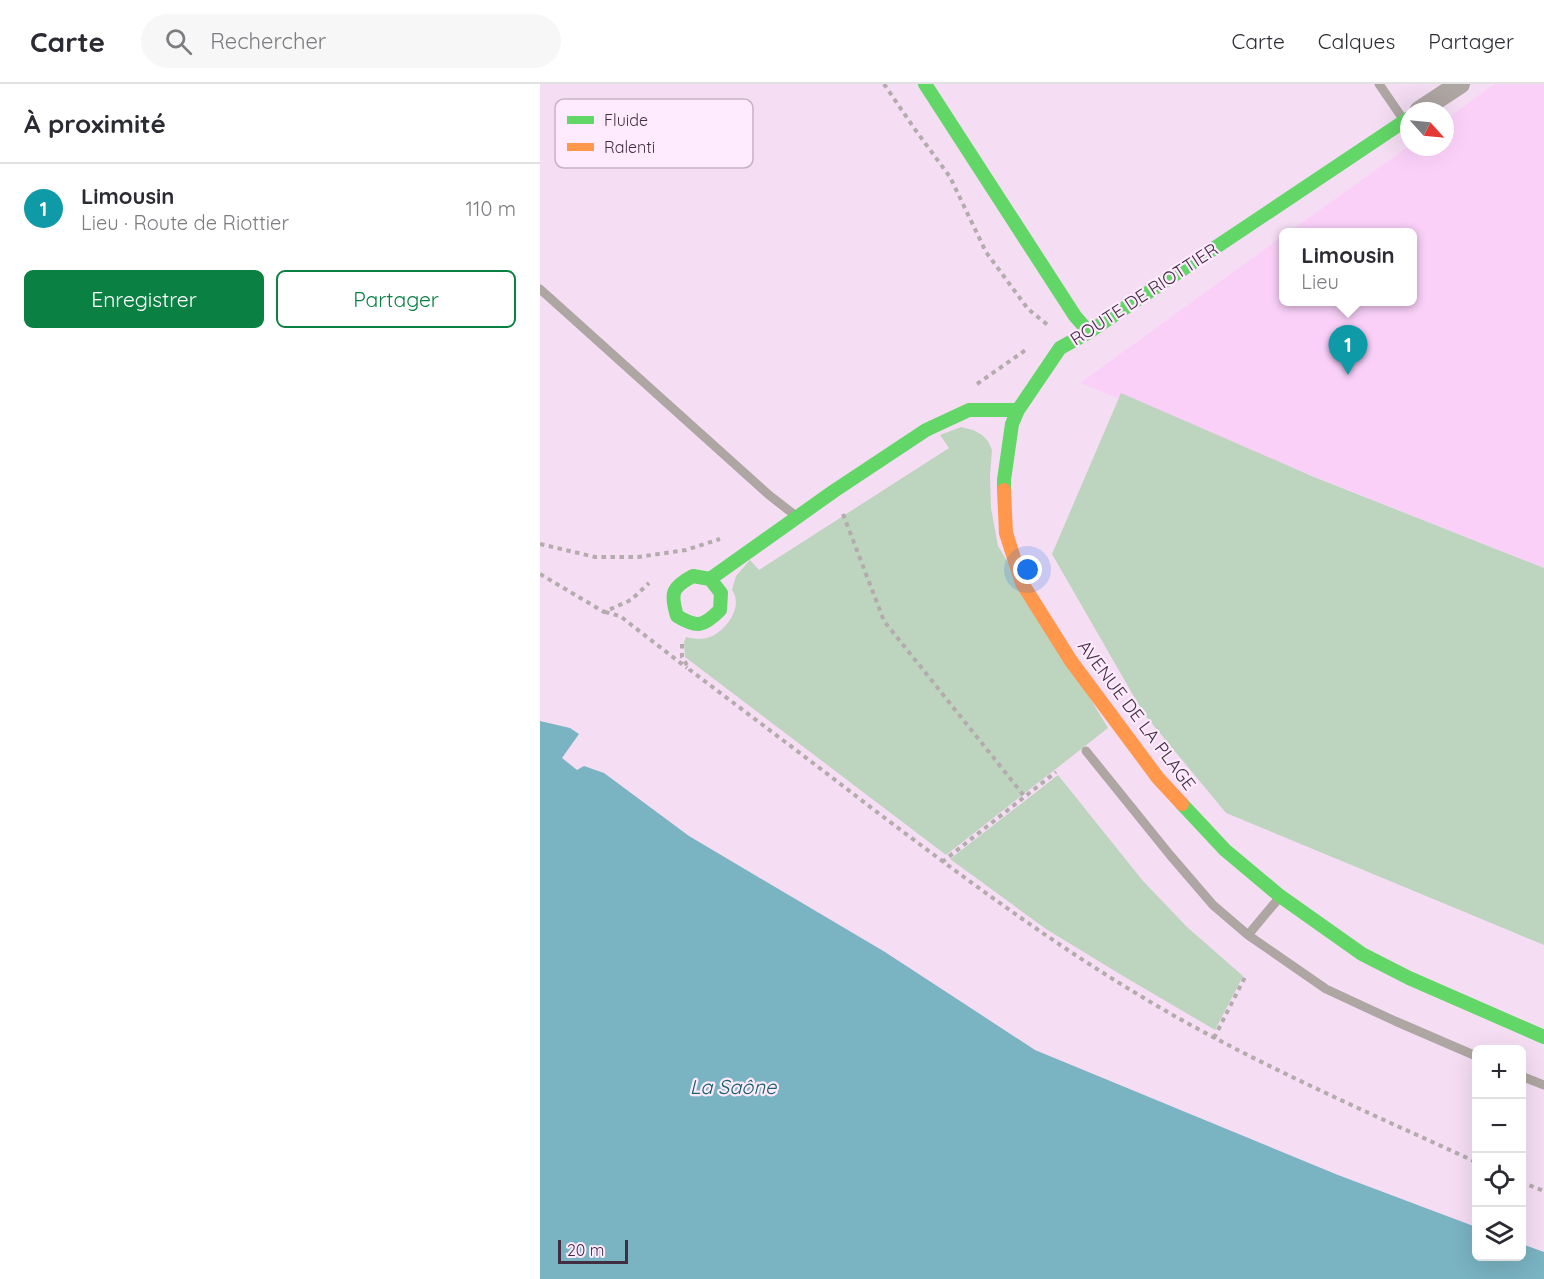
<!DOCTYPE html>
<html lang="fr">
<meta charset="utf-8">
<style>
body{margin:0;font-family:Quicksand,sans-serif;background:#f7f7f7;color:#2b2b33}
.controls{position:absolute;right:18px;bottom:18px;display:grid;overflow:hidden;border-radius:9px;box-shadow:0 6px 24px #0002}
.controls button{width:54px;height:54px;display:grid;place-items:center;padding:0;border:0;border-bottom:2px solid #e1e1e2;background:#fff;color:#2b2b33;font:30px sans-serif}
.compass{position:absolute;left:860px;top:18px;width:54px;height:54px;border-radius:50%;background:#fff;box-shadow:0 6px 24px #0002;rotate:117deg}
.scale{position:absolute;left:18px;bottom:15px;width:70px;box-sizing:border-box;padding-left:6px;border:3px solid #412e41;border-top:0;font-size:16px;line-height:21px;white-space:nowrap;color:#412e41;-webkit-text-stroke:4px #ffeafe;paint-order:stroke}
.you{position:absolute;left:488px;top:486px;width:21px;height:21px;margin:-15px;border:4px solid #fff;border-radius:50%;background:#1a73e8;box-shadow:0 0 0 9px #1a73e833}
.badge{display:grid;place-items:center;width:39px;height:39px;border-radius:50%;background:#0b8043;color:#fff;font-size:20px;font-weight:700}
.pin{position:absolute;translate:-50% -50px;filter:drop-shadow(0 2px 3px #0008)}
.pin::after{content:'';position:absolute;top:32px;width:21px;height:18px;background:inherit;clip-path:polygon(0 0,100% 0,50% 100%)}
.popup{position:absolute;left:739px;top:144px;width:138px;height:78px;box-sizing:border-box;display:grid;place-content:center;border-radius:9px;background:#fff;filter:drop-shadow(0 2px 4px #0005);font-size:20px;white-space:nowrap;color:#7c7c81}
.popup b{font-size:22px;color:#2b2b33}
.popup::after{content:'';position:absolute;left:50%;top:100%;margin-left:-12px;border:12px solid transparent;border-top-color:#fff}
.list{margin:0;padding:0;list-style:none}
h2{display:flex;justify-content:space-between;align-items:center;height:78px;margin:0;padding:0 24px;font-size:26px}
h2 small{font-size:20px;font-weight:400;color:#7c7c81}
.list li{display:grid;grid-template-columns:39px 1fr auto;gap:18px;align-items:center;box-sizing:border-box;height:90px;padding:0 24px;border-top:2px solid #e1e1e2}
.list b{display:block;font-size:22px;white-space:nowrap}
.list p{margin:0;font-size:20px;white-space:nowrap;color:#7c7c81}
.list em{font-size:20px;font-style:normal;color:#7c7c81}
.actions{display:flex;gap:12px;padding:18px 24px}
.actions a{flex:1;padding:14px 0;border:2px solid #0b8043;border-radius:9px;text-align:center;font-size:21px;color:#0b8043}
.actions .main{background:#0b8043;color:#fff}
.icon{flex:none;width:33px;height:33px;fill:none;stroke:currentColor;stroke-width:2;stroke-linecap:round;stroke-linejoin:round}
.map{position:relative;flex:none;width:1004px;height:1195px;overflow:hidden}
header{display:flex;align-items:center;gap:36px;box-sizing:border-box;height:84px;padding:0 30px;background:#fff;border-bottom:2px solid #e1e1e2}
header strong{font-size:28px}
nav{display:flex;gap:33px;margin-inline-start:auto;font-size:21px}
.search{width:420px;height:54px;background:#f7f7f7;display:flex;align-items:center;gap:15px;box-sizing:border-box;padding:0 21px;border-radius:33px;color:#7c7c81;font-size:22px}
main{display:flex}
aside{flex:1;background:#fff}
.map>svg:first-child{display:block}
.built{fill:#fad0f9}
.green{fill:#bdd4bf}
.water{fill:#7ab3c2}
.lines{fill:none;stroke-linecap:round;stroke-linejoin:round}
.path{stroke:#b4abad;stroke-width:4;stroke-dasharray:4.5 4.5;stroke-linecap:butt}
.lane{stroke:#aea6a2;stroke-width:9}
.street{stroke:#aea6a2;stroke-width:20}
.fast{stroke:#63d668;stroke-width:14}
.slow{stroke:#ff974d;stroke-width:14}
.labels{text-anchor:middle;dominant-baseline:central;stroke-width:4.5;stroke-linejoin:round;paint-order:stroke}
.street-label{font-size:18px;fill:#412e41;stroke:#ffeafe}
.water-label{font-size:20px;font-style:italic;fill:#18626b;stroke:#ffeafe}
.key{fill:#ffeafe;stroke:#c6b2c5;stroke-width:1.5}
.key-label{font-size:16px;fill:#412e41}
</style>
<header>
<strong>Carte</strong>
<div class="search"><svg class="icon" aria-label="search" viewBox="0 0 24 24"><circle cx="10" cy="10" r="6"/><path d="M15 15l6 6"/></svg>Rechercher</div>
<nav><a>Carte</a><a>Calques</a><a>Partager</a></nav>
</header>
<main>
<aside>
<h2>À proximité<small></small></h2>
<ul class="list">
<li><span class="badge" style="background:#0f9aa8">1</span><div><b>Limousin</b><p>Lieu · Route de Riottier</p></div><em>110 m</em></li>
</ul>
<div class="actions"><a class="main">Enregistrer</a><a>Partager</a></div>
</aside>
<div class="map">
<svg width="1004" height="1195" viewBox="0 0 1004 1195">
<rect width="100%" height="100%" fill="#f5def4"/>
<path class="built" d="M 954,0 L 1004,0 L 1004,484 L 540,299 L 743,152 L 744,218 L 872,218 L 872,148 L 749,148 L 869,62 L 869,63 L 905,63 L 905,36 Z"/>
<path class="green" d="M 581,309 L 774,393 L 1004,484 L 1004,861 L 686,729 L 604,630 L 512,470 Z
M 421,343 L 433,346 L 442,351 L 448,357 L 452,366 L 450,391 L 451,424 L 458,462 L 568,644 L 406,771 L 145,573 L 144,558 L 146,553 C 154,555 161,556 170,553 C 186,547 204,522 192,506 L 196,492 L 210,476 L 219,486 L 409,364 L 400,351 Z
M 518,691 L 603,797 L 647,843 L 703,892 L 675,946 L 578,889 L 506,845 L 410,775 Z"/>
<path class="water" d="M 0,637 L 30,644 L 39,650 L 22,674 L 37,686 L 44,682 L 64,689 L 149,752 L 345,868 L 495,966 L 798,1091 L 936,1143 L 936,1172 L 981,1172 L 982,1160 L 1004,1168 L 1004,1195 L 0,1195 Z"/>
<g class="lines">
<path class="path" d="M 344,0 L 374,44 L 410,93 L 446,168 L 488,225 L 509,242
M 437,300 L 487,265
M 303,430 L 344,537 L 485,713
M 0,460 L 55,473 L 98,473 L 146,466 L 180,455
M 0,490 L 64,528 L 91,516 L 109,499
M 65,528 L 80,532 L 147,584
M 142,560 L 142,573 L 150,586 C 208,630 267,674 325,719 C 411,784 497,849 589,905 C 699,973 819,1024 936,1078
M 402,778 L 516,688
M 674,954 L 705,893
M 981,1098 L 1004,1107"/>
<path class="lane" d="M 839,0 L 863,35
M 0,205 L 229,411 L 256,432
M 546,667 L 630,771 L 673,821 L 708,851 L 786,905 L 855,937 L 936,972
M 708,851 L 739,814
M 981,992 L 1004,1001"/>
<path class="street" d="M 879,27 L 920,0"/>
<path class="fast" d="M 385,0 L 535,232 L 549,248
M 464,406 L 464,396 L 472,340 L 478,326 L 520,264 L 549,248 L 869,34
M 170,495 L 181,509 L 180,526 C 163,543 157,544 137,532 C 130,509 132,503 153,492 L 170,495 L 294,407 L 386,346 L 429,326 L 478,326
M 642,720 L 685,766 L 740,812 L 822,870 L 869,894 L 1004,953"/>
<path class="slow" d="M 464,406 L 466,449 L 482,499 L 531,577 L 618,694 L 642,720"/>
</g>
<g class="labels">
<g class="street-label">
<text transform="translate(604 210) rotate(-33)">ROUTE DE RIOTTIER</text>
<text transform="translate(597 631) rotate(53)">AVENUE DE LA PLAGE</text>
</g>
<g class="water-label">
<text x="193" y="1002">La Saône</text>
</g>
</g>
<rect x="15" y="15" width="198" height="69" rx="9" class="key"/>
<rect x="27" y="32" width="27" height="8" fill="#63d668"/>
<rect x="27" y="59" width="27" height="8" fill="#ff974d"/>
<g class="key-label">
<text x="64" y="42">Fluide</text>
<text x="64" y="69">Ralenti</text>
</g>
</svg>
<div class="controls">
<button>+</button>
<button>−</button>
<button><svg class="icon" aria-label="locate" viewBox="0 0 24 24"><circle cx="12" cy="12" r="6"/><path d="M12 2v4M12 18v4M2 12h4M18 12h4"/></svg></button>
<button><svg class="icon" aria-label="layers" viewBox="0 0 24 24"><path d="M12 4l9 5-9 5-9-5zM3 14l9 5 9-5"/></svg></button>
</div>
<svg class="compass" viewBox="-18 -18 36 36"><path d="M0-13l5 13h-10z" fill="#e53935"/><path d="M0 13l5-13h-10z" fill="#7c7c81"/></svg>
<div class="scale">20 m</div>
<div class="you"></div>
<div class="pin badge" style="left:808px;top:291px;background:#0f9aa8">1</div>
<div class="popup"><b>Limousin</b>Lieu</div>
</div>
</main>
